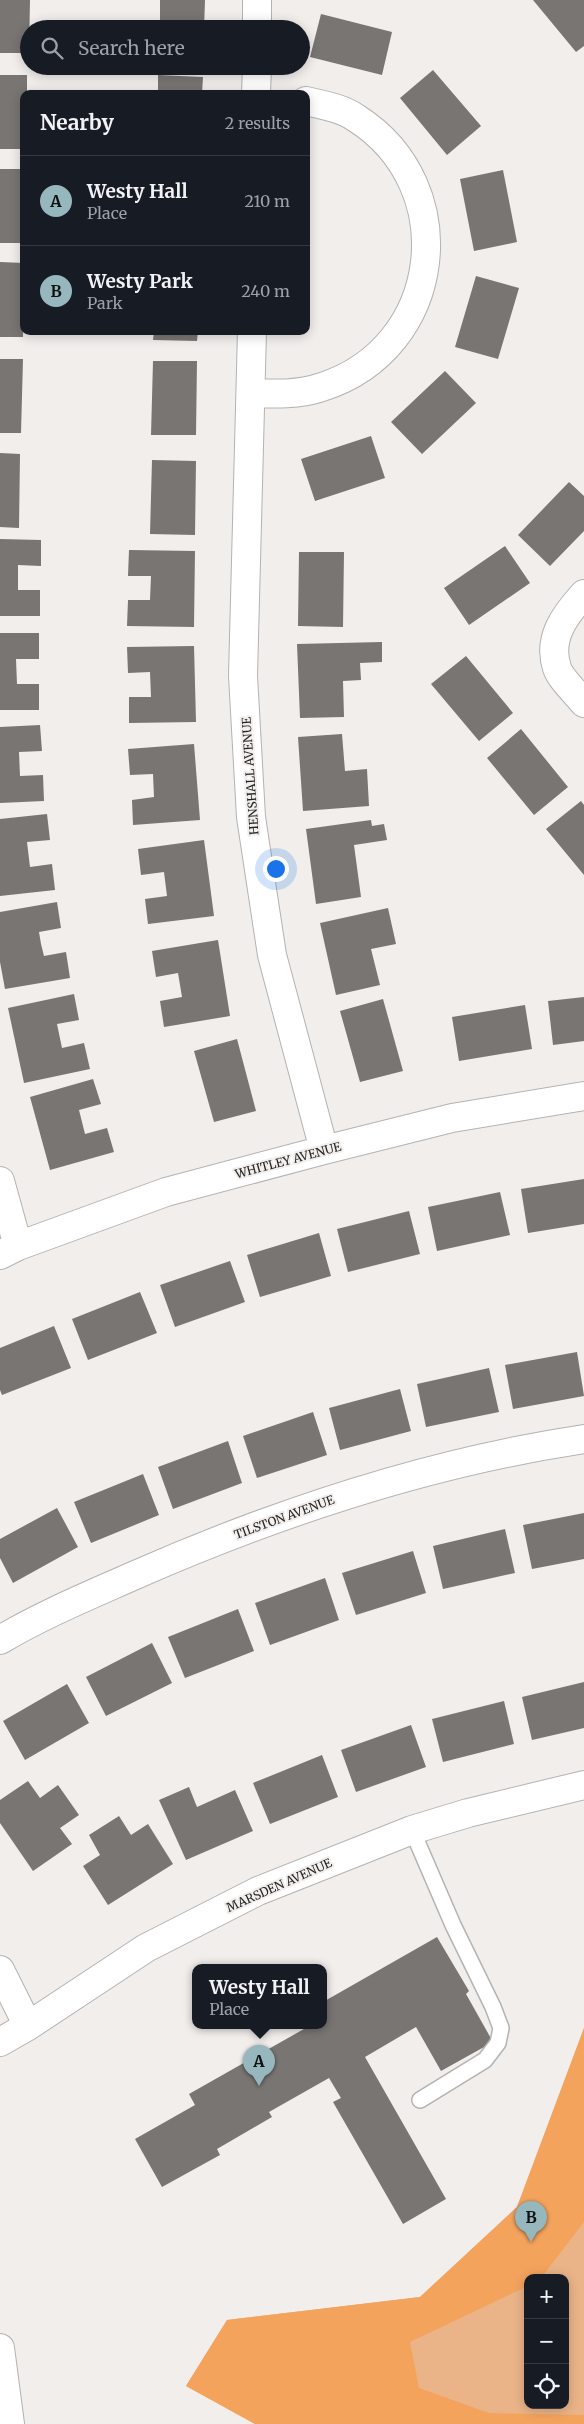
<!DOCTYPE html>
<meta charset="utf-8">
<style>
body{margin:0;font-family:Merriweather,serif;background:#242831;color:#f1f3f6}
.controls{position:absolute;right:15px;bottom:15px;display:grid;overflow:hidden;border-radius:10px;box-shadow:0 2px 12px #0003}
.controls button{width:45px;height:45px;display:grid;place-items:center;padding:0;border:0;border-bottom:1px solid #363941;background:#171b24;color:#f1f3f6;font:25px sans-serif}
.you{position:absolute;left:275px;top:868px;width:18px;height:18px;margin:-12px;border:4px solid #fff;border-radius:50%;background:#1a73e8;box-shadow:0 0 0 8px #1a73e833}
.badge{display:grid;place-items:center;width:32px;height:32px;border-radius:50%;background:#96b7be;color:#111;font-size:16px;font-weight:700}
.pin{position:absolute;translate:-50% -41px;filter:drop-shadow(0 1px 2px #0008)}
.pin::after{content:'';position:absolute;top:26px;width:18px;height:15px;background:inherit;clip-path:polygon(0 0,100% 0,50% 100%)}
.popup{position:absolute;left:192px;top:1964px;width:135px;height:65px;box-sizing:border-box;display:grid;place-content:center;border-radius:10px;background:#171b24;filter:drop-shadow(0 1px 4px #0005);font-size:16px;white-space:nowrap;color:#9ea1a6}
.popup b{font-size:19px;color:#f1f3f6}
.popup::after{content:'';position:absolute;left:50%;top:100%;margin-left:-10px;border:10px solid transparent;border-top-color:#171b24}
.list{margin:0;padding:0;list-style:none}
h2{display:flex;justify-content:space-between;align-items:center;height:65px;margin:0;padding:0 20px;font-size:21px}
h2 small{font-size:16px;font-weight:400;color:#9ea1a6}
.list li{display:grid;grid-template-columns:32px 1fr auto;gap:15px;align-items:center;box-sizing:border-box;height:90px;padding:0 20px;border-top:1px solid #363941}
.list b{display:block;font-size:19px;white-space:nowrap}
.list p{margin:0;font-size:16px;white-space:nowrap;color:#9ea1a6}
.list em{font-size:16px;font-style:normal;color:#9ea1a6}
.icon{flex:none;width:28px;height:28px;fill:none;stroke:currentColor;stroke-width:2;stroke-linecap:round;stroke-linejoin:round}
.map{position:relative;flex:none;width:584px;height:2424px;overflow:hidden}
.search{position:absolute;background:#171b24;box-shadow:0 2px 12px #0003;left:20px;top:20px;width:290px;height:55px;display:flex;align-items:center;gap:12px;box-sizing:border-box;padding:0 18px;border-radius:28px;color:#9ea1a6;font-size:19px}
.panel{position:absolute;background:#171b24;box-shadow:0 2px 12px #0003;left:20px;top:90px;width:290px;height:245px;border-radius:10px}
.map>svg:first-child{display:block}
.green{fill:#eab488;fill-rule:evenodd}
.forest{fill:#f4a35d}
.building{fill:#787573}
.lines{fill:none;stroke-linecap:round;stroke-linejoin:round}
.lane-casing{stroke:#b5b2b0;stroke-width:18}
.street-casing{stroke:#b5b2b0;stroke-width:30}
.lane{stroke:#fff;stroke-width:15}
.street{stroke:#fff;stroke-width:28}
.labels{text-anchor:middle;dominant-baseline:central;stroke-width:4;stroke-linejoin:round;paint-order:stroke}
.street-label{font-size:12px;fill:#252424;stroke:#f1eeec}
</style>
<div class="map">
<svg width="584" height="2424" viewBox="0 0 584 2424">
<rect width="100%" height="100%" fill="#f1eeec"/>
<path class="green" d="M 584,2028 L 584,2424 L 255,2424 L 186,2386 L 227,2320 L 420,2297 L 517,2207 ZM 528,2278 L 565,2278 L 565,2405 L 528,2405 Z"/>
<path class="forest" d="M 584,2028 L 584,2222 L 541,2278 L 528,2278 L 528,2286 L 410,2342 L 419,2388 L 489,2413 L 584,2415 L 584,2424 L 255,2424 L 186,2386 L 227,2320 L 420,2297 L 517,2207 Z"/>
<path class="building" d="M 0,0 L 30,0 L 29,53 L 0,53 Z
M 160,0 L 205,0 L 204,29 L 160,29 Z
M 533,0 L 584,0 L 584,46 L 576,52 Z
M 321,14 L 392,32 L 382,75 L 310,57 Z
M 433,70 L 481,126 L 447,155 L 400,98 Z
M 0,75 L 27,75 L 27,94 L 24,94 L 24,149 L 0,149 Z
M 158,75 L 203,77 L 202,94 L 158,94 Z
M 0,169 L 24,169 L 24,243 L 0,243 Z
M 503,170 L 517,242 L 474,251 L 460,179 Z
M 0,262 L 24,263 L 23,337 L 0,337 Z
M 476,276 L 519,288 L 498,359 L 455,347 Z
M 154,331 L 198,331 L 197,341 L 153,340 Z
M 0,359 L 23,359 L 21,433 L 0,433 Z
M 153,361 L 197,361 L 196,435 L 151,435 Z
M 445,371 L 476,403 L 422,454 L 391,422 Z
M 371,436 L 385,478 L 315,501 L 301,459 Z
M 0,453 L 20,454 L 19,528 L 0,527 Z
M 152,460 L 196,461 L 195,535 L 150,534 Z
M 569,482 L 584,496 L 584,531 L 550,566 L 518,535 Z
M 0,539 L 41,540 L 41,566 L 18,565 L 18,590 L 40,590 L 40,616 L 0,616 Z
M 505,546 L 530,583 L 469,625 L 444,588 Z
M 129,550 L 195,551 L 194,627 L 127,626 L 128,600 L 150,600 L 151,576 L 128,576 Z
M 299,552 L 344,552 L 343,627 L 298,626 Z
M 0,633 L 39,633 L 39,659 L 16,659 L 17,684 L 39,684 L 39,710 L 0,710 Z
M 382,642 L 382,662 L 360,663 L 361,680 L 343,681 L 344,717 L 300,718 L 297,644 Z
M 194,646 L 196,722 L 129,723 L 129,697 L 151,697 L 150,672 L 128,673 L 127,647 Z
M 466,656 L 513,713 L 479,741 L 431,684 Z
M 40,725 L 42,751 L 19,752 L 20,776 L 43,775 L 44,801 L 0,803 L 0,727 Z
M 521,729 L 568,787 L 534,815 L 487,758 Z
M 342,734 L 345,771 L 367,769 L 369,806 L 303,811 L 298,737 Z
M 194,744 L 200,820 L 133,825 L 132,800 L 154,797 L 153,774 L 130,775 L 128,749 Z
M 581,801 L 584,805 L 584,875 L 546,829 Z
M 47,814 L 50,840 L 27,842 L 30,867 L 52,864 L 55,890 L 0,896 L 0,819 Z
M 371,820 L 372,826 L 384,824 L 387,840 L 354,845 L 361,897 L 316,904 L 306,829 Z
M 204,840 L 214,916 L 148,924 L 145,899 L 167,896 L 164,872 L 141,875 L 138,849 Z
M 57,902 L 61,928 L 39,932 L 41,944 L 44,956 L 66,952 L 70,978 L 5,989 L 0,962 L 0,912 Z
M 388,908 L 396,944 L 371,949 L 380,985 L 336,995 L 320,923 Z
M 218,940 L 230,1016 L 164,1027 L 160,1001 L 182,997 L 178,973 L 156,977 L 152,951 Z
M 74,994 L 79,1020 L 57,1024 L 62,1048 L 84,1043 L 90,1069 L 24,1083 L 8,1008 Z
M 584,997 L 584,1041 L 553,1045 L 548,1001 Z
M 383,999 L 403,1071 L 360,1082 L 340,1011 Z
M 525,1005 L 532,1049 L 459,1061 L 452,1017 Z
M 237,1039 L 256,1111 L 214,1122 L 194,1051 Z
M 93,1079 L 101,1104 L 79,1110 L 85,1134 L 107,1128 L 114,1152 L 50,1170 L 30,1097 Z
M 584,1179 L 584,1224 L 528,1233 L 521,1189 Z
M 500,1192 L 510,1235 L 437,1251 L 428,1207 Z
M 409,1211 L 420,1254 L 348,1272 L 337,1229 Z
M 319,1233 L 331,1276 L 260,1297 L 247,1255 Z
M 230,1261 L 245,1302 L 175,1327 L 160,1285 Z
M 140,1292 L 157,1333 L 88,1360 L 72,1319 Z
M 54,1326 L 71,1368 L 2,1395 L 0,1390 L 0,1348 Z
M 577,1352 L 584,1396 L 513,1409 L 505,1365 Z
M 489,1368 L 499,1412 L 426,1427 L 417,1384 Z
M 400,1389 L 411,1431 L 340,1450 L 329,1408 Z
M 313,1412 L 327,1455 L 257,1478 L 243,1436 Z
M 228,1441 L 242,1483 L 173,1509 L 158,1467 Z
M 143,1474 L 159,1515 L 91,1543 L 74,1502 Z
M 57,1508 L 78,1547 L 13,1583 L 0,1558 L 0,1539 Z
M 584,1513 L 584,1559 L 532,1569 L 523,1525 Z
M 505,1529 L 515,1573 L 443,1589 L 433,1546 Z
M 413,1551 L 426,1593 L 356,1615 L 342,1573 Z
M 325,1578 L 339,1620 L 270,1645 L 255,1603 Z
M 238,1609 L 254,1651 L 185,1678 L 168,1637 Z
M 152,1643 L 172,1683 L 106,1716 L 86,1677 Z
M 584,1682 L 584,1728 L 532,1740 L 522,1697 Z
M 67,1684 L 89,1723 L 25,1760 L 3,1721 Z
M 504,1701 L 514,1744 L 443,1762 L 432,1719 Z
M 411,1725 L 426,1767 L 356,1792 L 341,1750 Z
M 322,1755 L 338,1797 L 270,1824 L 253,1783 Z
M 28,1781 L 40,1798 L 58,1785 L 79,1815 L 60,1828 L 72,1844 L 33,1871 L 0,1823 L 0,1800 Z
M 189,1787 L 197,1807 L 235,1790 L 253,1831 L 186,1860 L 159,1800 Z
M 119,1816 L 131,1835 L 148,1824 L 173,1864 L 108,1905 L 83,1866 L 100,1855 L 89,1835 Z
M 437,1937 L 469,1991 L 466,1994 L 493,2042 L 441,2071 L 416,2027 L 365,2057 L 446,2199 L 403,2224 L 333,2102 L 341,2098 L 329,2078 L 269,2112 L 272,2117 L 217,2149 L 220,2155 L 162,2187 L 135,2139 L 195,2105 L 189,2094 L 311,2025 L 323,2025 L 323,2002 Z"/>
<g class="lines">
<g class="lane-casing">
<path id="lane" d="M 412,1830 L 453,1925 L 493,2007 L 501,2028 L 498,2043 L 485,2060 L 420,2100"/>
</g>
<g class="street-casing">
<path id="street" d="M 257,29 L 257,0
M 256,94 L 257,66
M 252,331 L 243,676 L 251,817 L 272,955 L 324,1150
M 251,393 C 274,394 299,395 322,387 C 444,348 463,186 356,118 C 342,108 323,105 306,101
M 584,594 C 565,615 547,638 557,668 C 560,678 577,694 584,703
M 0,1181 L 18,1246
M 0,1255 L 18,1246 L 166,1192 L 324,1150 L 452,1118 L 584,1096
M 0,1640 C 42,1615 88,1596 133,1576 C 274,1514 431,1462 584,1439
M 0,1970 L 28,2026
M 0,2042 L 28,2026 L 146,1948 L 258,1891 L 412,1830 L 468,1813 L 584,1785
M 0,2348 L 10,2424"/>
</g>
<use href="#lane" class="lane"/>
<use href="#street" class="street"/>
</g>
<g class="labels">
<g class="street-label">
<text transform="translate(250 776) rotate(-94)">HENSHALL AVENUE</text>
<text transform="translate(288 1160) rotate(-15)">WHITLEY AVENUE</text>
<text transform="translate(284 1517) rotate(-20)">TILSTON AVENUE</text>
<text transform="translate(279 1885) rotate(-24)">MARSDEN AVENUE</text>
</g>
</g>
</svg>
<div class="controls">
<button>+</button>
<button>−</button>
<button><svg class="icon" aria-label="locate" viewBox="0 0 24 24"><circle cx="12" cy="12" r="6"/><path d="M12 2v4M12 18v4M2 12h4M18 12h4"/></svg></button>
</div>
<div class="you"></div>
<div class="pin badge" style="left:259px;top:2086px">A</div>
<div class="popup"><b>Westy Hall</b>Place</div>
<div class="pin badge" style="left:531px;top:2242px">B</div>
<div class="search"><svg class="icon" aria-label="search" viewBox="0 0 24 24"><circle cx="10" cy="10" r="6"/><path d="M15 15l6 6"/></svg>Search here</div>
<section class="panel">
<h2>Nearby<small>2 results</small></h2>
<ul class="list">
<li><span class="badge">A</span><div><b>Westy Hall</b><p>Place</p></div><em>210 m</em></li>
<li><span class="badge">B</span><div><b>Westy Park</b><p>Park</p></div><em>240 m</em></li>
</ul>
</section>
</div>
